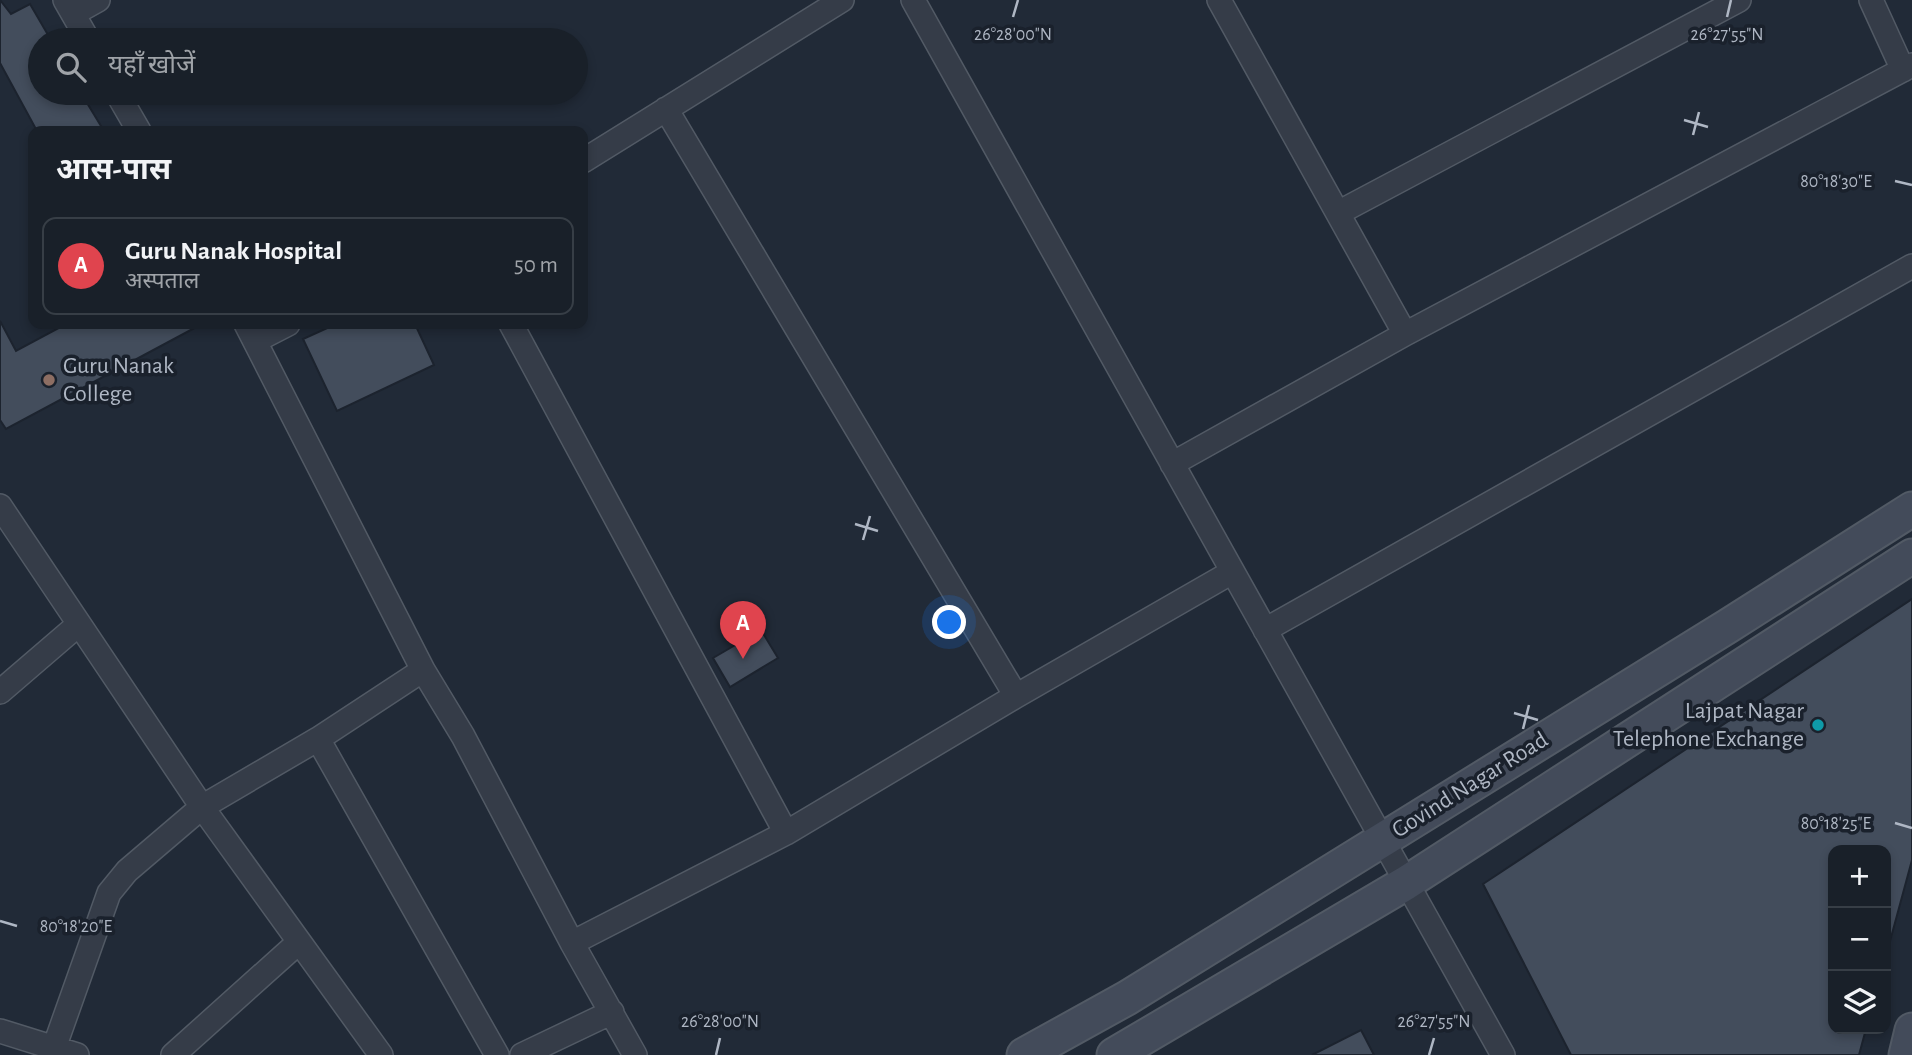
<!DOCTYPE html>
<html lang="hi">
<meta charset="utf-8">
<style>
body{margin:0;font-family:"Alegreya Sans","Noto Sans Devanagari",sans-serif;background:#222831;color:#f1f3f6}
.controls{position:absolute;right:21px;bottom:21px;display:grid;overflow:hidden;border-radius:14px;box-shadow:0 4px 10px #0003}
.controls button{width:63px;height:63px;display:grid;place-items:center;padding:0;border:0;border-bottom:2px solid #373e46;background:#192029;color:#f1f3f6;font:35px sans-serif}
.you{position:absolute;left:950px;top:623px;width:24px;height:24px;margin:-18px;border:5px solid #fff;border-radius:50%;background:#1a73e8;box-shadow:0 0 0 10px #1a73e833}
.badge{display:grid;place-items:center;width:46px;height:46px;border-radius:50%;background:#8c9099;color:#fff;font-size:23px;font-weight:700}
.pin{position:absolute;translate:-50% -58px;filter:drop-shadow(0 2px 4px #0008)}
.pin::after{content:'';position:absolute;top:37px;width:24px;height:21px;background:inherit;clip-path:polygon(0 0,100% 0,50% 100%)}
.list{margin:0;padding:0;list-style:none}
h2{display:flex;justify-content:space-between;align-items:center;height:91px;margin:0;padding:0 28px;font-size:30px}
h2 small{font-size:23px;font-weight:400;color:#9fa3a8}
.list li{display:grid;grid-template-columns:46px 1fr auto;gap:21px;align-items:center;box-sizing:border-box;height:98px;margin:0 14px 14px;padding:0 14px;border:2px solid #373e46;border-radius:14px}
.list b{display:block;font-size:26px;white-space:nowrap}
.list p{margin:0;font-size:23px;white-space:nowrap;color:#9fa3a8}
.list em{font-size:23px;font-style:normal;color:#9fa3a8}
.icon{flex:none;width:38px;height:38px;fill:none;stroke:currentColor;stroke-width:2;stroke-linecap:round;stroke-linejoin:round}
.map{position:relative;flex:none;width:1912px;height:1055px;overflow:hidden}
.search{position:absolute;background:#192029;box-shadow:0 4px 10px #0003;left:28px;top:28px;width:560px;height:77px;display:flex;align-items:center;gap:18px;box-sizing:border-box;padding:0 24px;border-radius:38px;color:#9fa3a8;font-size:26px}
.panel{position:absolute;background:#192029;box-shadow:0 4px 10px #0003;left:28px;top:126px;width:560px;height:203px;border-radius:14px}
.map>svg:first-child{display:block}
.building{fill:#434d5c;stroke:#1c232e;stroke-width:2}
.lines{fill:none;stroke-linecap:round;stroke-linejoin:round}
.street-casing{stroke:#525a65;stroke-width:26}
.secondary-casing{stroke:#525a65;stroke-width:37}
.street{stroke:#353c48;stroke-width:23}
.secondary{stroke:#434b5a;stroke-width:33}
.ticks{fill:none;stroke:#afb7c4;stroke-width:2.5}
.education-dot{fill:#8d6e63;stroke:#1a212c;stroke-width:2.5}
.culture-dot{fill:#0f9aa8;stroke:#1a212c;stroke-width:2.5}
.labels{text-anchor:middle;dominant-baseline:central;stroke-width:7;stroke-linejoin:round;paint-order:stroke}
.poi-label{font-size:24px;fill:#afb7c4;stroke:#1a212c;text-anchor:start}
.street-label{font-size:24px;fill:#afb7c4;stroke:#1a212c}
.ticks-label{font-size:18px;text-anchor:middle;fill:#afb7c4;stroke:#1a212c;stroke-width:7;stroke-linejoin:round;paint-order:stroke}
</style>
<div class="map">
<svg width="1912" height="1055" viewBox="0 0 1912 1055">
<rect width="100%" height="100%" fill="#212a37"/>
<path class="building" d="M 0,0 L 11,14 L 30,4 L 51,40 L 40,40 L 40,93 L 81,93 L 104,131 L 37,131 L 0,63 Z
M 0,321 L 16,351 L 66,324 L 202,324 L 6,429 L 0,420 Z
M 336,324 L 415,324 L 434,365 L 337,411 L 303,339 Z
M 1912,599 L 1912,860 L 1886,956 L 1886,850 L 1833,850 L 1833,1029 L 1866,1029 L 1859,1055 L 1571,1055 L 1483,884 Z
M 761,630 L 778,658 L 730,687 L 713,658 Z
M 1361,1030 L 1374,1055 L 1312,1055 Z"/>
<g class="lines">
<g class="street-casing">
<path id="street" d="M 65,0 L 88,40
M 913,0 L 1503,1055
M 1219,0 L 1405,334
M 1871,0 L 1903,70
M 73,14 L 98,0
M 117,93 L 139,131
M 666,109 L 1016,696
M 583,161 L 842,0
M 1338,213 L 1739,0
M 246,324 L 423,670 L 463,736 L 572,943 L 635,1055
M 511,324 L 786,833
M 255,341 L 288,324
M 1172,464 L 1405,334 L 1912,65
M 0,506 L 202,807 L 381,1055
M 1265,630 L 1912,266
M 0,692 L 79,624
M 318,739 L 497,1055
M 572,943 L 786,833 L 1016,696 L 1232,572
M 0,1031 L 77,1055
M 54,1048 L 109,893 L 127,871 L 202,807 L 318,739 L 423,670
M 173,1055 L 299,942
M 522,1055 L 612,1012"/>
</g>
<g class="secondary-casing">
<path id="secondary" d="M 1024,1055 L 1127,998 L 1728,626 L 1912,509
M 1114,1055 L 1406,883 L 1912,556
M 1906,1055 L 1912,1030"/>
</g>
<use href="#street" class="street"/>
<use href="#secondary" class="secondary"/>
</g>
<path class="ticks" d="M 1013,17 L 1018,0M 1727,17 L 1731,0M 1684,120 L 1708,127M 1693,135 L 1699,112M 1895,181 L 1912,185M 855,524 L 878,531M 863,540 L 870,516M 1514,713 L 1538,720M 1523,729 L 1529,705M 1895,823 L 1912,828M 0,921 L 17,926M 716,1055 L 720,1038M 1429,1055 L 1434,1038"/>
<circle class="education-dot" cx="49" cy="380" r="7"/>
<circle class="culture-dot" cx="1818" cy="725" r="7"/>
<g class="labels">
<g class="poi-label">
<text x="63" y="366">Guru Nanak<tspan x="63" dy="28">College</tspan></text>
<text x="1804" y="711" text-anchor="end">Lajpat Nagar<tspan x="1804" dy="28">Telephone Exchange</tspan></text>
</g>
<g class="street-label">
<text transform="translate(1470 785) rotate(-32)">Govind Nagar Road</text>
</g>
</g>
<g class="ticks-label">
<text x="1013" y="40">26°28'00"N</text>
<text x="1727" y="40">26°27'55"N</text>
<text x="1836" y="187">80°18'30"E</text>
<text x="1836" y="829">80°18'25"E</text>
<text x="76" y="932">80°18'20"E</text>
<text x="720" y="1027">26°28'00"N</text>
<text x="1434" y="1027">26°27'55"N</text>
</g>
</svg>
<div class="controls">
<button>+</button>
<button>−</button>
<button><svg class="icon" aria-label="layers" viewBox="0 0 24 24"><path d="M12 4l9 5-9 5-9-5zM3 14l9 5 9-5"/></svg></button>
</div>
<div class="you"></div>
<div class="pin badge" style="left:743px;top:659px;background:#e0444e">A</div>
<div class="search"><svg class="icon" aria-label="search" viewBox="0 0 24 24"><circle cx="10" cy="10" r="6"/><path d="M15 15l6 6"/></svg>यहाँ खोजें</div>
<section class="panel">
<h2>आस-पास<small></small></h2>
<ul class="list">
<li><span class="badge" style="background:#e0444e">A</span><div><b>Guru Nanak Hospital</b><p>अस्पताल</p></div><em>50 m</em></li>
</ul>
</section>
</div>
